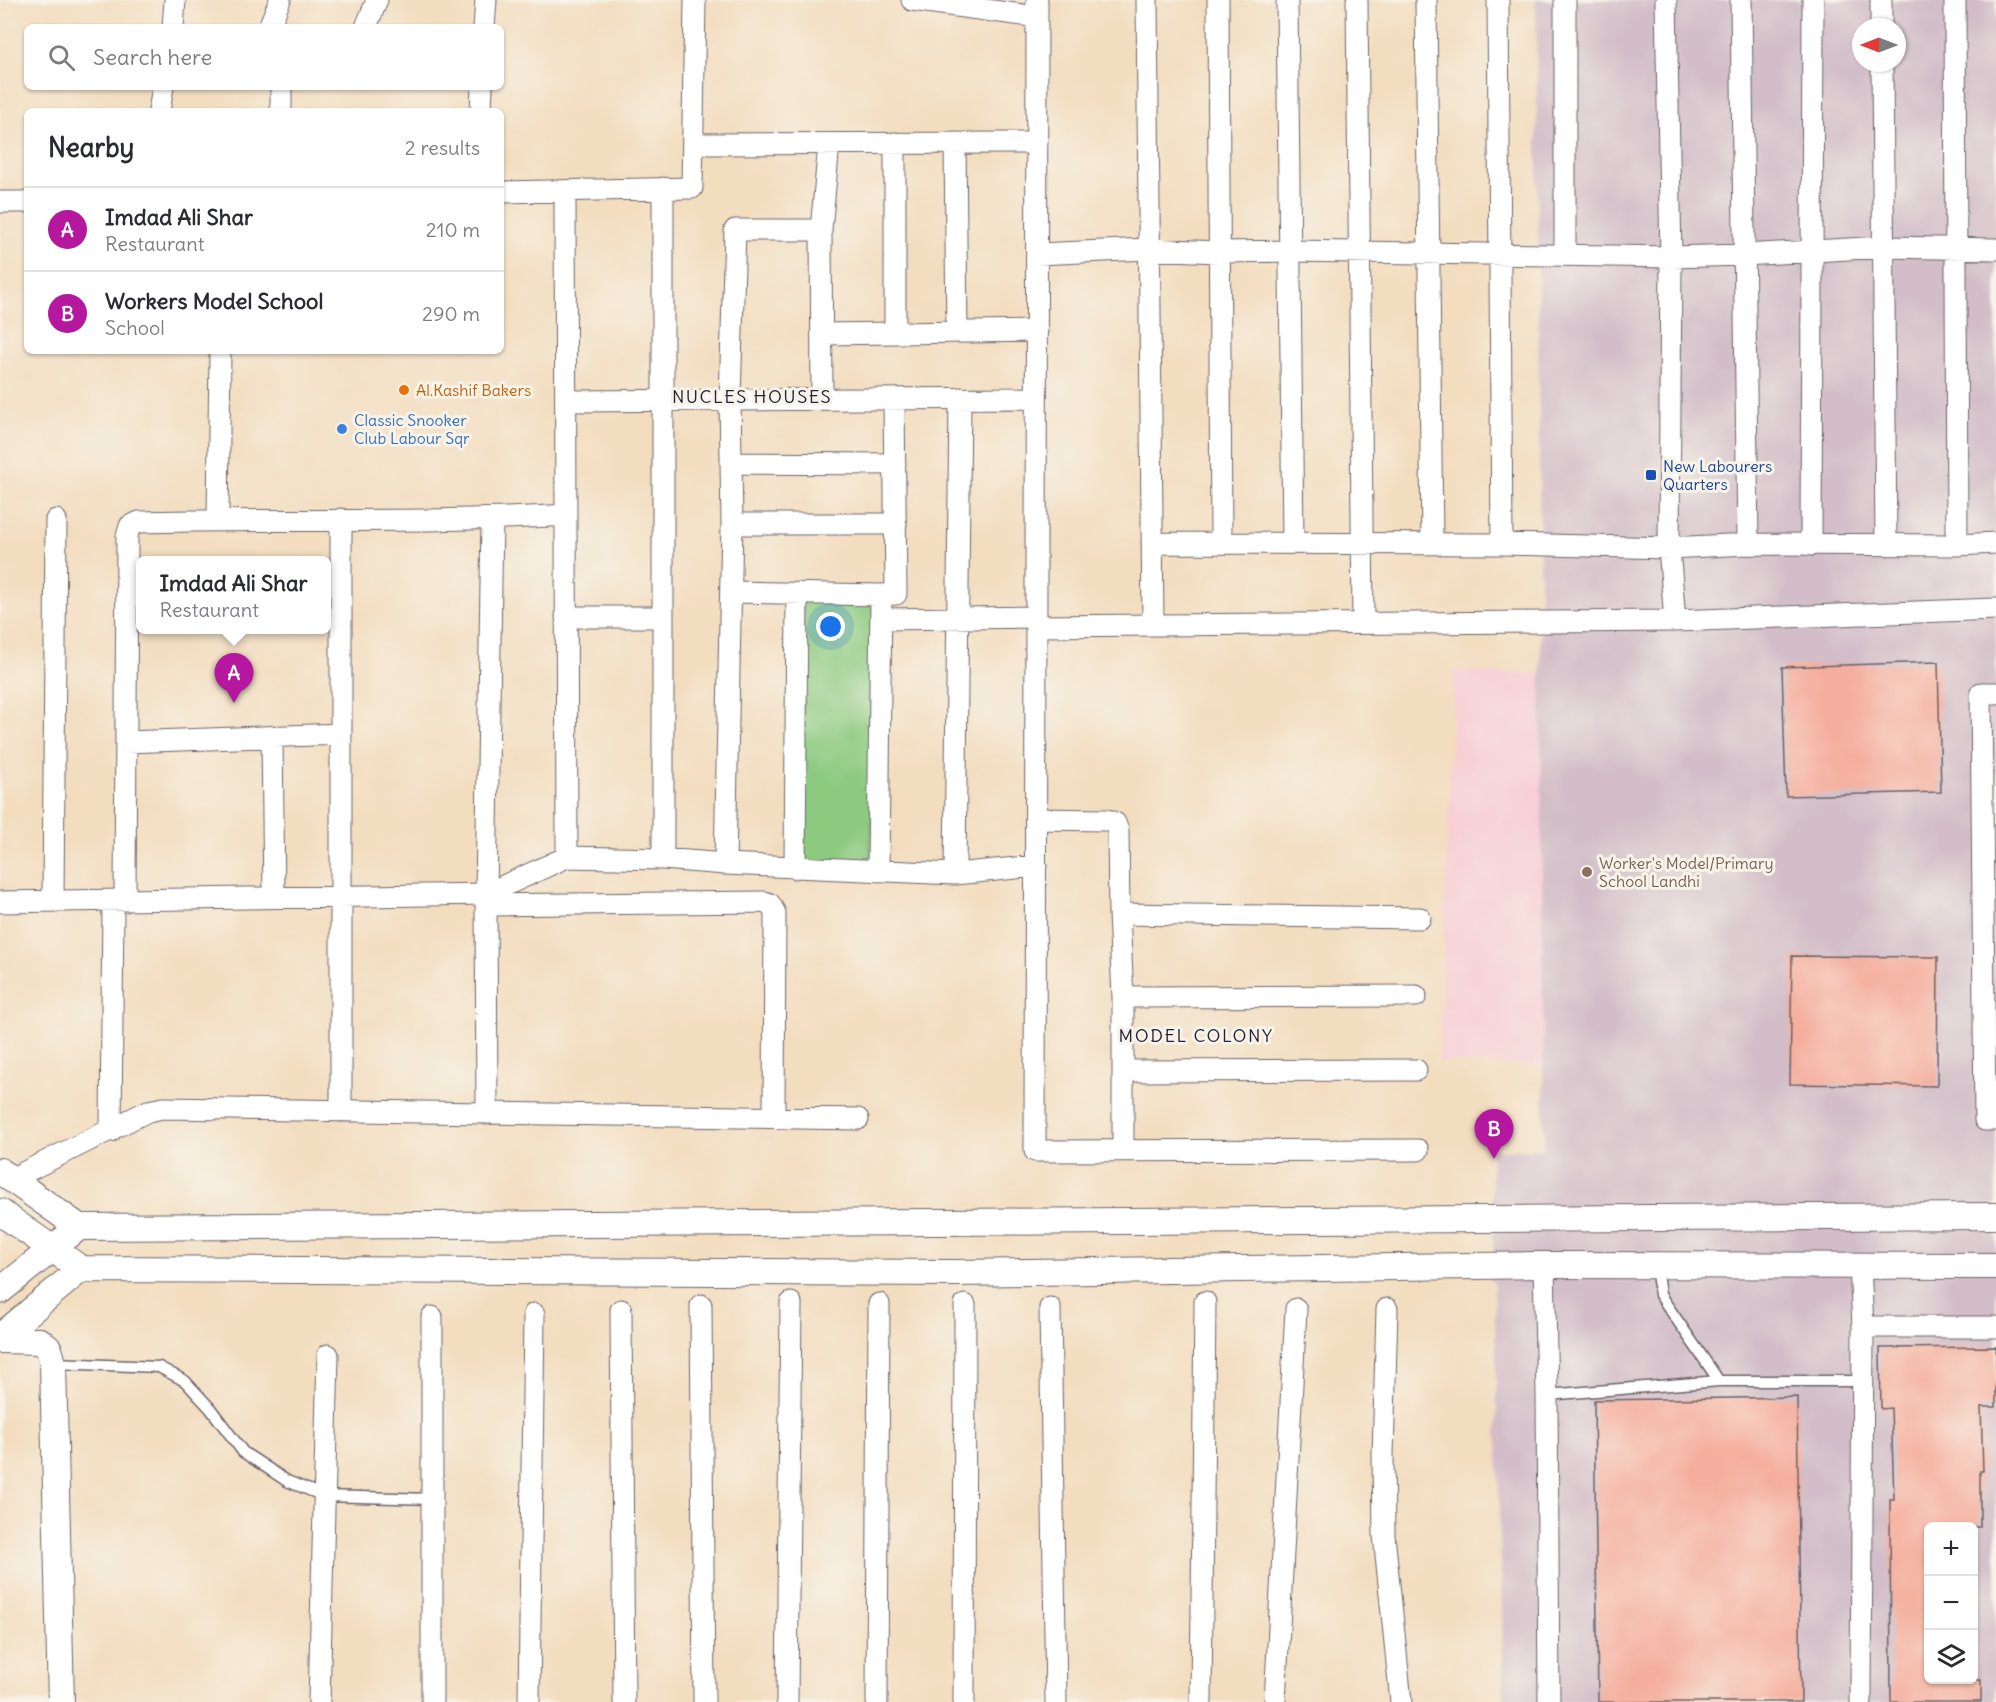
<!DOCTYPE html>
<meta charset="utf-8">
<style>
body{margin:0;font-family:Delius,sans-serif;background:#f2f2f3;color:#2b2b33}
.controls{position:absolute;right:18px;bottom:18px;display:grid;overflow:hidden;border-radius:9px;box-shadow:0 2px 4px #0004}
.controls button{width:54px;height:54px;display:grid;place-items:center;padding:0;border:0;border-bottom:2px solid #e1e1e2;background:#fff;color:#2b2b33;font:30px sans-serif}
.compass{position:absolute;left:1852px;top:18px;width:54px;height:54px;border-radius:50%;background:#fff;box-shadow:0 2px 4px #0004;rotate:270deg}
.you{position:absolute;left:831px;top:627px;width:21px;height:21px;margin:-15px;border:4px solid #fff;border-radius:50%;background:#1a73e8;box-shadow:0 0 0 9px #1a73e833}
.badge{display:grid;place-items:center;width:39px;height:39px;border-radius:50%;background:#b5179e;color:#fff;font-size:20px;font-weight:700}
.pin{position:absolute;translate:-50% -50px;filter:drop-shadow(0 2px 3px #0008)}
.pin::after{content:'';position:absolute;top:32px;width:21px;height:18px;background:inherit;clip-path:polygon(0 0,100% 0,50% 100%)}
.popup{position:absolute;left:136px;top:556px;width:195px;height:78px;box-sizing:border-box;display:grid;place-content:center;border-radius:9px;background:#fff;filter:drop-shadow(0 2px 4px #0005);font-size:20px;white-space:nowrap;color:#7c7c81}
.popup b{font-size:22px;color:#2b2b33}
.popup::after{content:'';position:absolute;left:50%;top:100%;margin-left:-12px;border:12px solid transparent;border-top-color:#fff}
.list{margin:0;padding:0;list-style:none}
h2{display:flex;justify-content:space-between;align-items:center;height:78px;margin:0;padding:0 24px;font-size:26px}
h2 small{font-size:20px;font-weight:400;color:#7c7c81}
.list li{display:grid;grid-template-columns:39px 1fr auto;gap:18px;align-items:center;box-sizing:border-box;height:84px;padding:0 24px;border-top:2px solid #e1e1e2}
.list b{display:block;font-size:22px;white-space:nowrap}
.list p{margin:0;font-size:20px;white-space:nowrap;color:#7c7c81}
.list em{font-size:20px;font-style:normal;color:#7c7c81}
.icon{flex:none;width:33px;height:33px;fill:none;stroke:currentColor;stroke-width:2;stroke-linecap:round;stroke-linejoin:round}
.map{position:relative;flex:none;width:1996px;height:1702px;overflow:hidden}
.search{position:absolute;background:#fff;box-shadow:0 2px 4px #0004;left:24px;top:24px;width:480px;height:66px;display:flex;align-items:center;gap:15px;box-sizing:border-box;padding:0 21px;border-radius:9px;color:#7c7c81;font-size:22px}
.panel{position:absolute;background:#fff;box-shadow:0 2px 4px #0004;left:24px;top:108px;width:480px;height:246px;border-radius:9px}
.map>svg:first-child{display:block}
.built{fill:#f7cfd5}
.industrial{fill:#d2bdc8;fill-rule:evenodd}
.green{fill:#8cca80;stroke:#57765e;stroke-width:1.5}
.building{fill:#f5ae9d}
.lines{fill:none;stroke-linecap:round;stroke-linejoin:round}
.service-casing{stroke:#6b6369;stroke-width:13}
.minor-casing{stroke:#6b6369;stroke-width:23}
.tertiary-casing{stroke:#6b6369;stroke-width:28}
.service{stroke:#fff;stroke-width:10}
.minor{stroke:#fff;stroke-width:21}
.tertiary{stroke:#fff;stroke-width:26}
.food-dot{fill:#e8710a;stroke:#f7f3e8;stroke-width:2}
.shop-dot{fill:#3f7fe0;stroke:#f7f3e8;stroke-width:2}
.transit-dot{fill:#1a4fb4;stroke:#f7f3e8;stroke-width:2}
.education-dot{fill:#8d6e63;stroke:#f7f3e8;stroke-width:2}
.labels{text-anchor:middle;dominant-baseline:central;stroke-width:6;stroke-linejoin:round;paint-order:stroke}
.food-label{font-size:16px;fill:#c56008;stroke:#f7f3e8;text-anchor:start}
.shop-label{font-size:16px;fill:#366cbe;stroke:#f7f3e8;text-anchor:start}
.transit-label{font-size:16px;fill:#164399;stroke:#f7f3e8;text-anchor:start}
.education-label{font-size:16px;fill:#785e54;stroke:#f7f3e8;text-anchor:start}
.neighbourhood-label{font-size:18px;letter-spacing:1.5px;fill:#22223b;stroke:#f7f3e8}
</style>
<div class="map">
<svg width="1996" height="1702" viewBox="0 0 1996 1702">
<rect width="100%" height="100%" fill="#f7f3e8"/>
<filter id="ink" filterUnits="userSpaceOnUse"><feTurbulence type="fractalNoise" baseFrequency=".0167" numOctaves="2"/><feDisplacementMap in="SourceGraphic" scale="12" xChannelSelector="R" yChannelSelector="G"/><feConvolveMatrix kernelMatrix="1 2 1 2 8 2 1 2 1" color-interpolation-filters="sRGB"/></filter>
<filter id="wash" filterUnits="userSpaceOnUse"><feTurbulence type="fractalNoise" baseFrequency=".008" numOctaves="4" result="noise"/><feDisplacementMap in="SourceGraphic" scale="24" xChannelSelector="R" yChannelSelector="G"/><feGaussianBlur stdDeviation="1.35" result="paint"/><feColorMatrix in="noise" values="0 0 0 0 0 0 0 0 0 0 0 0 0 0 0 0 0 1.4 0 .05"/><feComposite in="paint" operator="in"/></filter>
<g filter="url(#wash)">
<rect width="100%" height="100%" fill="#f3ddbf"/>
<path class="built" d="M 1454,671 L 1736,682 L 1720,1073 L 1439,1062 Z"/>
<path class="industrial" d="M 1536,0 L 1996,0 L 1996,1702 L 1504,1702 L 1494,1283 L 1489,1278 L 1494,1278 L 1491,1150 L 1544,1149 ZM 1861,27 L 1897,27 L 1897,63 L 1861,63 ZM 1928,1526 L 1974,1526 L 1974,1680 L 1928,1680 Z"/>
<path class="green" d="M 878,599 L 871,864 L 804,861 L 802,600 Z"/>
<g id="blocks">
<path class="building" d="M 1938,662 L 1941,792 L 1786,796 L 1782,667 Z
M 1792,956 L 1938,957 L 1937,1086 L 1790,1084 Z
M 1996,1347 L 1996,1407 L 1981,1407 L 1983,1471 L 1980,1471 L 1980,1527 L 1929,1527 L 1929,1680 L 1981,1680 L 1981,1702 L 1891,1702 L 1890,1499 L 1894,1499 L 1891,1408 L 1881,1409 L 1880,1348 Z
M 1797,1397 L 1801,1702 L 1598,1702 L 1594,1400 Z"/>
</g>
</g>
<g filter="url(#ink)">
<use href="#blocks" fill-opacity="0" stroke="#6b6369" stroke-width="1.5"/>
<g class="lines">
<g class="service-casing">
<path id="service" d="M 1656,1266 L 1660,1295 L 1719,1381
M 53,1363 L 159,1367 L 185,1381 L 210,1408 L 243,1452 L 287,1481 L 324,1496 L 432,1499
M 1547,1395 L 1719,1381 L 1861,1381"/>
</g>
<g class="minor-casing">
<path id="minor" d="M 912,0 L 1037,17
M 1037,0 L 1035,1151 L 1418,1150
M 1147,0 L 1153,625
M 1218,0 L 1221,543
M 1287,0 L 1293,543
M 1357,0 L 1363,623
M 1426,0 L 1432,543
M 1498,0 L 1502,544
M 1565,0 L 1565,255
M 1666,0 L 1671,257 L 1669,548 L 1675,621
M 1741,0 L 1748,544
M 1881,0 L 1881,27
M 1955,0 L 1957,545
M 173,27 L 175,0
M 269,27 L 280,0
M 366,27 L 377,0
M 484,27 L 486,0
M 1882,63 L 1886,545
M 159,111 L 163,87
M 281,111 L 281,87
M 481,111 L 482,87
M 955,143 L 957,332
M 693,144 L 1037,143
M 663,188 L 663,859
M 565,191 L 567,857
M 501,192 L 692,188 L 695,0
M 0,202 L 27,202
M 821,230 L 829,144
M 1037,254 L 1148,249 L 1218,252 L 1290,251 L 1671,257 L 1744,255 L 1882,247 L 1996,249
M 895,333 L 895,143
M 822,334 L 1037,331
M 566,401 L 1036,398
M 732,463 L 895,464
M 218,519 L 220,351
M 341,519 L 341,1111
M 732,524 L 896,524
M 1152,543 L 1502,544 L 1669,548 L 1748,544 L 1957,545 L 1996,543
M 1811,545 L 1813,0
M 731,592 L 881,595 L 878,871
M 881,595 L 896,594 L 894,399
M 566,617 L 663,617
M 882,619 L 1036,617
M 1036,626 L 1675,621 L 1996,609
M 1996,693 L 1981,693 L 1985,1120 L 1996,1120
M 272,737 L 274,896
M 126,742 L 341,734
M 1037,819 L 1107,820 L 1115,823 L 1118,831 L 1119,914
M 725,864 L 732,524 L 730,399 L 735,230 L 821,230 L 822,399
M 795,868 L 797,594
M 955,874 L 960,398
M 53,901 L 56,520
M 125,901 L 127,536 L 130,526 L 139,522 C 281,518 424,524 566,515
M 0,902 L 486,894 L 567,857 L 663,859 L 725,864 L 955,874 L 1036,866
M 486,905 L 764,902 L 770,904 L 775,913 L 774,1117
M 1123,997 L 1416,996
M 1123,1071 L 1416,1070
M 487,1114 L 486,894 L 492,519
M 111,1131 L 113,901
M 1123,1150 L 1123,997 L 1119,914 L 1420,918
M 11,1179 L 148,1111 L 163,1108 L 858,1119
M 1544,1265 L 1547,1395 L 1549,1702
M 1860,1265 L 1863,1327 L 1861,1702
M 701,1305 L 704,1702
M 1050,1308 L 1056,1702
M 1387,1309 L 1383,1456 L 1384,1535 L 1401,1702
M 621,1310 L 624,1702
M 432,1317 L 432,1702
M 1863,1327 L 1996,1327
M 319,1702 L 328,1355
M 529,1702 L 534,1314
M 787,1702 L 791,1303
M 877,1702 L 879,1304
M 964,1702 L 965,1305
M 1201,1702 L 1205,1302
M 1275,1702 L 1296,1309"/>
</g>
<g class="tertiary-casing">
<path id="tertiary" d="M 0,1171 L 79,1227
M 0,1212 L 81,1269 L 955,1273 L 1544,1265 L 1996,1266
M 0,1291 L 79,1227 L 1996,1216
M 0,1337 L 81,1269
M 0,1340 L 40,1341 L 49,1349 L 53,1363 L 61,1702"/>
</g>
<use href="#service" class="service"/>
<use href="#minor" class="minor"/>
<use href="#tertiary" class="tertiary"/>
</g>
</g>
<circle class="food-dot" cx="404" cy="390" r="6"/>
<circle class="shop-dot" cx="342" cy="429" r="6"/>
<rect class="transit-dot" x="1645" y="469" width="12" height="12" rx="3"/>
<circle class="education-dot" cx="1587" cy="872" r="6"/>
<g class="labels">
<g class="food-label">
<text x="416" y="390">Al.Kashif Bakers</text>
</g>
<g class="shop-label">
<text x="354" y="420">Classic Snooker<tspan x="354" dy="18">Club Labour Sqr</tspan></text>
</g>
<g class="transit-label">
<text x="1663" y="466">New Labourers<tspan x="1663" dy="18">Quarters</tspan></text>
</g>
<g class="education-label">
<text x="1599" y="863">Worker's Model/Primary<tspan x="1599" dy="18">School Landhi</tspan></text>
</g>
<g class="neighbourhood-label">
<text x="752" y="396">NUCLES HOUSES</text>
<text x="1196" y="1035">MODEL COLONY</text>
</g>
</g>
</svg>
<div class="controls">
<button>+</button>
<button>−</button>
<button><svg class="icon" aria-label="layers" viewBox="0 0 24 24"><path d="M12 4l9 5-9 5-9-5zM3 14l9 5 9-5"/></svg></button>
</div>
<svg class="compass" viewBox="-18 -18 36 36"><path d="M0-13l5 13h-10z" fill="#e53935"/><path d="M0 13l5-13h-10z" fill="#7c7c81"/></svg>
<div class="you"></div>
<div class="pin badge" style="left:234px;top:703px">A</div>
<div class="popup"><b>Imdad Ali Shar</b>Restaurant</div>
<div class="pin badge" style="left:1494px;top:1159px">B</div>
<div class="search"><svg class="icon" aria-label="search" viewBox="0 0 24 24"><circle cx="10" cy="10" r="6"/><path d="M15 15l6 6"/></svg>Search here</div>
<section class="panel">
<h2>Nearby<small>2 results</small></h2>
<ul class="list">
<li><span class="badge">A</span><div><b>Imdad Ali Shar</b><p>Restaurant</p></div><em>210 m</em></li>
<li><span class="badge">B</span><div><b>Workers Model School</b><p>School</p></div><em>290 m</em></li>
</ul>
</section>
</div>
